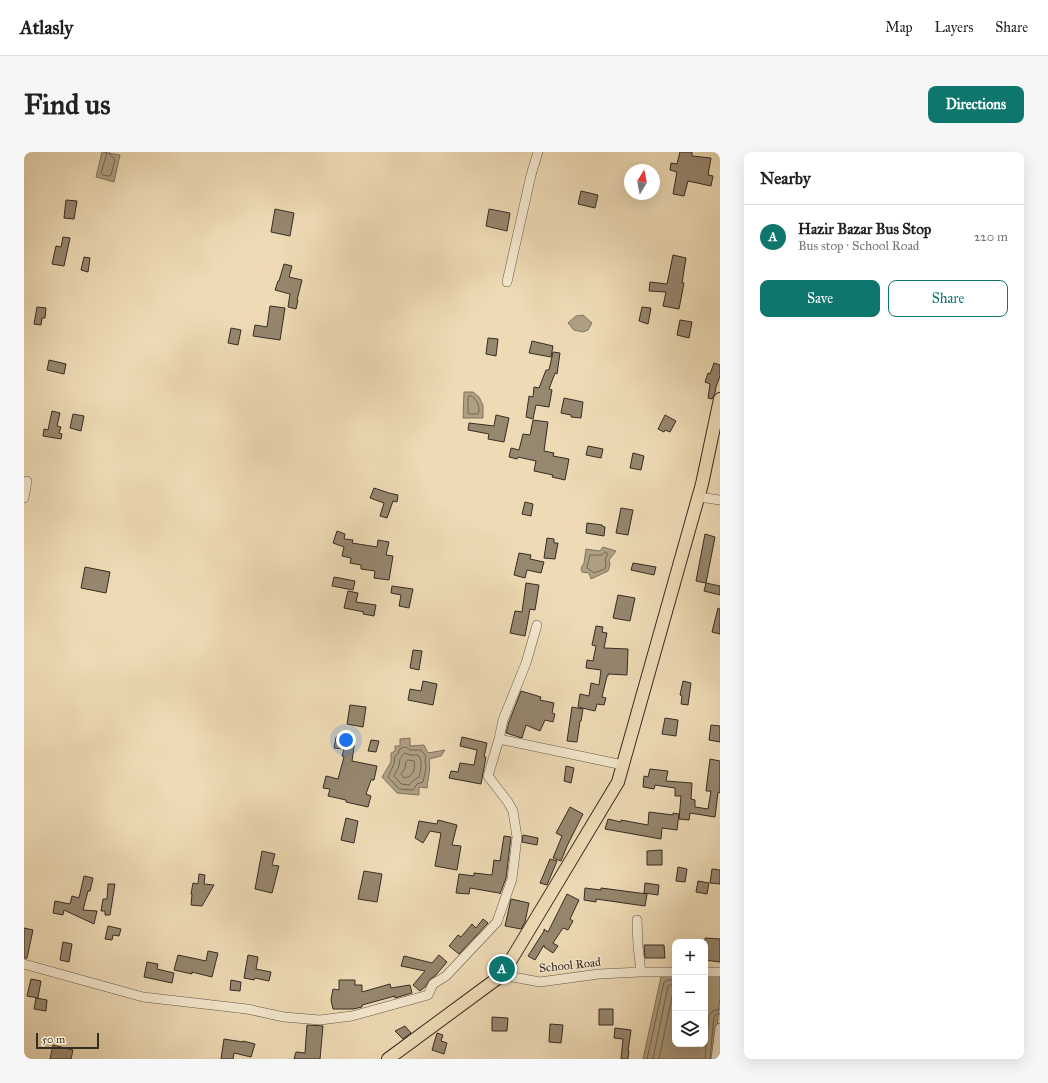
<!DOCTYPE html>
<meta charset="utf-8">
<style>
body{margin:0;font-family:"IM FELL Great Primer",serif;background:#f6f6f6;color:#222}
.controls{position:absolute;right:12px;bottom:12px;display:grid;overflow:hidden;border-radius:8px;box-shadow:0 4px 16px #0002}
.controls button{width:36px;height:36px;display:grid;place-items:center;padding:0;border:0;border-bottom:1px solid #e0e0e0;background:#fff;color:#222;font:20px sans-serif}
.compass{position:absolute;left:600px;top:12px;width:36px;height:36px;border-radius:50%;background:#fff;box-shadow:0 4px 16px #0002;rotate:10deg}
.scale{position:absolute;left:12px;bottom:10px;width:63px;box-sizing:border-box;padding-left:4px;border:2px solid #362c24;border-top:0;font-size:11px;line-height:14px;white-space:nowrap;color:#362c24;-webkit-text-stroke:3px #f4e8cf;paint-order:stroke}
.you{position:absolute;left:322px;top:588px;width:14px;height:14px;margin:-10px;border:3px solid #fff;border-radius:50%;background:#1a73e8;box-shadow:0 0 0 6px #1a73e833}
.badge{display:grid;place-items:center;width:26px;height:26px;border-radius:50%;background:#0f766e;color:#fff;font-size:13px;font-weight:700}
.pin{position:absolute;translate:-50% -50%;border:2px solid #fff;box-shadow:0 1px 4px #0006}
.list{margin:0;padding:0;list-style:none}
h2{display:flex;justify-content:space-between;align-items:center;height:52px;margin:0;padding:0 16px;font-size:17px}
h2 small{font-size:13px;font-weight:400;color:#767676}
.list li{display:grid;grid-template-columns:26px 1fr auto;gap:12px;align-items:center;box-sizing:border-box;height:64px;padding:0 16px;border-top:1px solid #e0e0e0}
.list b{display:block;font-size:15px;white-space:nowrap}
.list p{margin:0;font-size:13px;white-space:nowrap;color:#767676}
.list em{font-size:13px;font-style:normal;color:#767676}
.actions{display:flex;gap:8px;padding:12px 16px}
.actions a{flex:1;padding:9px 0;border:1px solid #0f766e;border-radius:8px;text-align:center;font-size:14px;color:#0f766e}
.actions .main{background:#0f766e;color:#fff}
.icon{flex:none;width:22px;height:22px;fill:none;stroke:currentColor;stroke-width:2;stroke-linecap:round;stroke-linejoin:round}
.map{position:relative;flex:none;width:696px;height:907px;overflow:hidden;border-radius:8px}
header{display:flex;align-items:center;gap:24px;box-sizing:border-box;height:56px;padding:0 20px;background:#fff;border-bottom:1px solid #e0e0e0}
header strong{font-size:19px}
nav{display:flex;gap:22px;margin-inline-start:auto;font-size:14px}
.intro{display:flex;align-items:center;justify-content:space-between;box-sizing:border-box;height:96px;padding:0 24px}
h1{margin:0;font-size:28px}
.button{padding:10px 18px;border-radius:8px;background:#0f766e;color:#fff;font-size:14px;font-weight:700}
main{display:flex;gap:24px;padding:0 24px}
aside{flex:1;background:#fff;border-radius:8px;box-shadow:0 4px 16px #0002}
.map>svg:first-child{display:block}
.water{fill:#afa084;stroke:#7f725e}
.lines{fill:none;stroke-linecap:round;stroke-linejoin:round}
.shore{stroke:#726654;stroke-width:1}
.building{fill:#96876f;stroke:#362c24}
.minor-casing{stroke:#645848;stroke-width:10}
.major-casing{stroke:#362c24;stroke-width:14}
.minor{stroke:#f4e8cf;stroke-width:9}
.major{stroke:#eedbb5;stroke-width:12}
.labels{text-anchor:middle;dominant-baseline:central;stroke-width:3;stroke-linejoin:round;paint-order:stroke}
.street-label{font-size:12px;fill:#362c24;stroke:#f4e8cf}
</style>
<header>
<strong>Atlasly</strong>
<nav><a>Map</a><a>Layers</a><a>Share</a></nav>
</header>
<div class="intro"><h1>Find us</h1><a class="button">Directions</a></div>
<main>
<div class="map">
<svg width="696" height="907" viewBox="0 0 696 907">
<rect width="100%" height="100%" fill="#eedbb5"/>
<filter id="stains"><feTurbulence type="fractalNoise" baseFrequency=".005" numOctaves="4"/><feColorMatrix values="0 0 0 0 .2 0 0 0 0 .09 0 0 0 0 .02 0 0 0 .5 -.17"/></filter>
<radialGradient id="worn" r=".72"><stop offset=".6" stop-color="#630" stop-opacity="0"/><stop offset="1" stop-color="#630" stop-opacity=".3"/></radialGradient>
<path class="water" d="M 78,0 L 96,3 L 90,30 L 72,25 Z
M 559,163 L 568,171 L 564,178 L 559,180 L 550,178 L 544,171 L 552,164 Z
M 440,240 L 449,240 L 455,245 L 459,253 L 459,266 L 439,266 Z
M 579,395 L 592,399 L 585,408 L 586,413 L 584,419 L 567,427 L 565,421 L 558,420 L 557,416 L 560,411 L 562,397 L 576,399 Z
M 386,586 L 386,594 L 400,593 L 404,601 L 421,598 L 417,604 L 405,607 C 407,618 404,624 403,636 L 395,635 L 395,643 L 373,641 L 358,625 L 367,610 L 367,601 L 371,599 L 371,594 L 376,594 L 376,587 Z
M 696,820 L 696,845 L 690,907 L 619,907 L 637,825 L 651,824 L 651,892 L 681,892 L 681,821 Z"/>
<g class="lines">
<path class="shore" d="M 82,0 L 83,1 L 77,21 L 79,23 L 85,24 L 87,23 L 91,8 L 85,1 L 86,0
M 445,244 L 448,244 C 453,249 457,255 454,262 L 445,262 L 444,261 L 444,246 Z
M 581,400 L 583,401 L 584,402 L 581,407 L 582,413 L 581,417 L 570,421 L 563,416 L 563,415 L 566,403 L 577,403 Z
M 380,595 L 382,595 L 386,598 L 397,598 L 402,604 L 401,608 L 402,616 L 399,630 L 393,632 L 389,638 L 375,637 L 364,625 L 370,612 L 371,604 L 374,602 L 375,598 Z
M 381,601 L 386,603 L 394,603 C 399,609 397,618 395,625 L 390,628 L 385,633 L 377,632 L 370,624 L 375,614 L 376,607 Z
M 384,608 L 390,609 C 392,617 389,625 380,626 L 377,622 L 381,616 L 382,610 Z
M 623,907 L 640,830 L 642,828 L 651,828
M 629,907 L 644,834 L 646,833 L 651,833
M 635,907 L 649,840 L 651,839
M 681,907 L 685,864 L 689,859 L 696,857
M 686,907 L 690,865 L 692,862 L 696,862"/>
</g>
<path class="building" d="M 656,0 L 668,0 L 668,4 L 687,6 L 684,23 L 689,24 L 687,34 L 664,29 L 660,44 L 649,42 L 653,20 L 646,18 L 647,11 L 653,12 Z
M 557,39 L 574,43 L 571,56 L 554,52 Z
M 42,48 L 53,49 L 50,67 L 40,66 Z
M 251,57 L 270,61 L 266,84 L 247,80 Z
M 465,57 L 486,61 L 483,79 L 462,74 Z
M 39,85 L 46,86 L 40,114 L 28,112 L 32,94 L 37,95 Z
M 649,103 L 662,106 L 658,131 L 660,131 L 655,157 L 639,154 L 642,140 L 625,139 L 626,130 L 643,132 Z
M 60,105 L 66,106 L 64,120 L 57,118 Z
M 260,112 L 268,114 L 265,125 L 278,128 L 273,148 L 274,148 L 272,157 L 264,155 L 266,142 L 251,138 L 254,129 L 255,129 Z
M 246,154 L 261,156 L 256,188 L 229,184 L 231,173 L 243,175 Z
M 13,155 L 22,156 L 21,166 L 18,166 L 17,173 L 10,172 Z
M 618,155 L 627,156 L 624,172 L 615,169 Z
M 656,168 L 668,170 L 665,186 L 653,183 Z
M 207,176 L 217,178 L 214,193 L 204,191 Z
M 464,186 L 474,187 L 472,204 L 462,202 Z
M 508,189 L 529,194 L 527,205 L 505,201 Z
M 529,200 L 536,201 L 533,222 L 531,221 L 525,237 L 528,238 L 525,255 L 512,253 L 509,267 L 502,265 L 505,244 L 509,245 L 510,235 L 515,236 L 522,218 L 525,218 Z
M 25,208 L 42,212 L 40,222 L 23,218 Z
M 690,211 L 696,213 L 696,224 L 692,235 L 691,241 L 688,247 L 684,246 L 686,232 L 681,230 L 684,221 L 686,222 Z
M 540,246 L 559,250 L 557,266 L 547,265 L 547,263 L 537,261 Z
M 28,259 L 36,261 L 33,274 L 37,275 L 35,281 L 38,282 L 37,287 L 19,284 L 20,277 L 24,278 Z
M 49,262 L 60,264 L 57,279 L 46,276 Z
M 472,263 L 485,266 L 480,290 L 464,287 L 465,282 L 444,278 L 445,271 L 470,274 Z
M 641,263 L 652,269 L 646,280 L 641,278 L 640,280 L 634,277 Z
M 509,268 L 524,270 L 520,299 L 530,301 L 529,304 L 545,307 L 541,328 L 528,325 L 529,323 L 510,319 L 512,309 L 494,305 L 493,307 L 485,305 L 487,296 L 495,298 L 499,282 L 506,283 Z
M 564,294 L 579,297 L 577,306 L 562,303 Z
M 609,301 L 620,304 L 617,318 L 606,316 Z
M 350,336 L 365,341 L 374,343 L 373,350 L 369,349 L 363,366 L 356,364 L 360,351 L 346,346 Z
M 501,350 L 509,352 L 507,364 L 498,362 Z
M 597,356 L 609,358 L 604,383 L 592,381 Z
M 563,371 L 578,373 L 578,374 L 581,375 L 580,384 L 562,381 Z
M 313,379 L 321,382 L 320,387 L 329,388 L 328,391 L 353,395 L 354,388 L 365,390 L 362,403 L 369,404 L 365,428 L 350,426 L 351,419 L 337,417 L 337,413 L 326,411 L 327,406 L 318,404 L 320,395 L 309,391 Z
M 681,382 L 691,385 L 682,431 L 672,429 Z
M 523,386 L 530,387 L 530,391 L 534,391 L 531,407 L 520,406 Z
M 495,401 L 507,403 L 506,407 L 520,410 L 517,421 L 503,418 L 501,426 L 490,423 Z
M 609,411 L 632,415 L 630,423 L 607,418 Z
M 61,415 L 86,420 L 82,441 L 57,436 Z
M 310,425 L 331,429 L 329,438 L 308,434 Z
M 502,431 L 515,433 L 511,458 L 506,457 L 501,484 L 486,481 L 491,459 L 498,460 Z
M 682,431 L 696,434 L 696,443 L 680,439 Z
M 368,434 L 389,437 L 385,456 L 375,454 L 377,443 L 367,441 Z
M 324,439 L 334,441 L 332,450 L 352,453 L 350,464 L 339,462 L 340,460 L 320,456 Z
M 594,443 L 611,446 L 606,469 L 589,466 Z
M 694,456 L 696,457 L 696,482 L 688,480 Z
M 572,474 L 579,475 L 578,480 L 583,481 L 580,496 L 604,497 L 603,523 L 584,522 L 584,524 L 583,524 L 578,545 L 582,546 L 580,553 L 573,552 L 571,559 L 554,555 L 556,542 L 565,544 L 567,531 L 575,533 L 577,518 L 562,516 L 563,508 L 569,509 L 572,494 L 568,493 Z
M 389,498 L 398,499 L 395,518 L 386,516 Z
M 399,529 L 413,532 L 409,553 L 384,548 L 386,537 L 397,539 Z
M 659,529 L 667,531 L 664,553 L 657,552 L 658,544 L 656,543 Z
M 497,539 L 517,545 L 516,548 L 530,551 L 528,561 L 531,562 L 529,570 L 521,568 L 516,579 L 502,573 L 498,586 L 482,581 L 485,570 Z
M 326,553 L 342,555 L 339,575 L 323,572 Z
M 548,555 L 559,557 L 557,569 L 556,569 L 553,590 L 543,589 Z
M 641,566 L 654,568 L 652,584 L 638,582 Z
M 687,573 L 696,574 L 696,590 L 685,588 Z
M 312,585 L 331,588 L 328,609 L 353,614 L 350,628 L 347,628 L 342,642 L 347,644 L 344,655 L 322,650 L 322,648 L 304,644 L 306,637 L 299,636 L 302,624 L 314,627 L 320,605 L 318,604 L 320,597 L 310,596 Z
M 438,585 L 463,591 L 460,605 L 462,605 L 457,632 L 425,626 L 427,619 L 434,620 L 436,611 L 450,613 L 453,598 L 436,594 Z
M 347,588 L 355,589 L 352,600 L 344,599 Z
M 686,607 L 696,609 L 696,641 L 694,640 L 691,665 L 666,661 L 665,668 L 655,667 L 657,644 L 651,644 L 651,636 L 631,633 L 630,637 L 619,635 L 620,624 L 624,625 L 626,617 L 644,619 L 642,629 L 668,631 L 667,647 L 671,648 L 671,655 L 684,657 L 687,639 L 682,639 Z
M 542,614 L 550,616 L 547,631 L 540,629 Z
M 546,655 L 559,662 L 543,694 L 537,709 L 529,706 L 538,684 L 532,681 Z
M 625,660 L 649,663 L 649,661 L 655,662 L 653,678 L 638,676 L 637,687 L 581,677 L 584,667 L 597,670 L 597,668 L 624,673 Z
M 322,666 L 334,669 L 330,691 L 317,688 Z
M 414,668 L 433,673 L 428,693 L 437,694 L 433,718 L 411,714 L 417,681 L 406,679 L 399,691 L 391,686 L 392,683 L 395,669 L 413,672 Z
M 499,683 L 514,686 L 513,693 L 498,690 Z
M 480,684 L 487,685 L 482,726 L 476,742 L 475,741 L 446,736 L 445,742 L 432,741 L 435,722 L 450,724 L 450,721 L 468,723 L 470,708 L 476,709 Z
M 638,698 L 638,713 L 623,713 L 623,699 Z
M 238,699 L 251,702 L 248,713 L 255,714 L 248,741 L 231,737 Z
M 526,707 L 533,709 L 523,733 L 516,731 Z
M 654,715 L 663,717 L 661,730 L 652,729 Z
M 688,717 L 696,718 L 696,732 L 686,731 Z
M 340,719 L 358,722 L 353,750 L 334,747 Z
M 175,722 L 181,723 L 180,732 L 190,733 L 178,754 L 167,753 L 168,742 L 167,742 L 169,731 L 174,732 Z
M 60,724 L 69,726 L 66,739 L 64,739 L 59,758 L 73,759 L 70,772 L 40,758 L 39,763 L 29,761 L 31,749 L 46,752 L 48,744 L 55,746 Z
M 674,729 L 685,731 L 683,742 L 672,740 Z
M 621,731 L 635,733 L 634,743 L 620,741 Z
M 84,732 L 91,732 L 86,763 L 81,763 L 81,759 L 77,759 L 79,747 L 83,747 Z
M 561,736 L 577,738 L 577,736 L 623,742 L 621,754 L 572,747 L 572,750 L 560,748 Z
M 543,742 L 555,748 L 546,767 L 549,769 L 544,778 L 539,776 L 529,791 L 534,794 L 529,801 L 520,795 L 520,793 L 511,808 L 504,804 L 520,779 L 520,777 L 524,780 Z
M 487,747 L 505,751 L 501,770 L 497,777 L 481,774 Z
M 459,767 L 464,771 L 435,802 L 425,794 L 434,783 L 437,785 L 448,772 L 452,776 Z
M 84,774 L 97,777 L 95,784 L 89,783 L 88,788 L 81,787 Z
M 0,776 L 9,778 L 3,806 L 0,806 Z
M 681,786 L 696,787 L 696,810 L 681,808 Z
M 39,790 L 48,792 L 45,810 L 36,808 Z
M 620,793 L 640,793 L 641,806 L 621,806 Z
M 184,799 L 194,801 L 188,825 L 168,820 L 168,822 L 150,818 L 154,803 L 182,809 Z
M 224,803 L 234,805 L 232,817 L 247,820 L 245,829 L 231,826 L 230,828 L 220,826 Z
M 415,803 L 423,810 L 411,824 L 406,827 L 401,835 L 396,839 L 389,833 L 401,819 L 377,814 L 380,804 L 408,811 Z
M 123,810 L 134,812 L 133,817 L 150,821 L 148,831 L 120,825 Z
M 7,827 L 17,829 L 14,846 L 3,844 Z
M 207,828 L 217,830 L 216,839 L 206,838 Z
M 315,828 L 331,828 L 331,833 L 338,833 L 338,840 L 366,832 L 367,836 L 386,833 L 388,841 L 371,846 L 371,844 L 338,853 L 338,855 L 329,857 L 309,857 L 307,848 L 309,837 L 315,838 Z
M 12,846 L 23,848 L 22,859 L 10,857 Z
M 575,857 L 589,857 L 589,873 L 575,873 Z
M 468,865 L 484,866 L 483,879 L 468,879 Z
M 526,872 L 539,873 L 537,891 L 525,890 Z
M 283,873 L 299,874 L 296,907 L 270,907 L 272,900 L 281,901 Z
M 381,874 L 387,881 L 379,887 L 371,879 Z
M 591,876 L 607,878 L 604,899 L 605,899 L 604,907 L 597,907 L 599,887 L 590,886 Z
M 413,881 L 419,883 L 417,889 L 423,891 L 420,902 L 408,898 Z
M 200,887 L 219,890 L 219,889 L 231,892 L 227,905 L 210,901 L 209,907 L 197,907 Z
M 29,893 L 49,898 L 47,907 L 26,907 Z"/>
<g class="lines">
<g class="minor-casing">
<path id="minor" d="M 483,130 L 507,23 L 514,0
M 675,345 L 696,348
M 0,346 L 3,329
M 475,587 L 599,613
M 613,768 L 614,794 L 617,820 L 651,820
M 0,812 L 119,845 L 223,857 L 260,865 L 296,868 L 328,864 L 404,843 L 409,832 L 422,824 L 473,770 L 488,727 L 493,685 L 489,659 L 484,650 L 464,624 L 475,587 L 479,568 L 502,511 L 513,473
M 681,820 L 696,820
M 478,823 L 516,830 L 575,822 L 617,820
M 692,907 L 696,876"/>
</g>
<g class="major-casing">
<path id="major" d="M 364,907 L 478,823 L 594,630 L 678,332 L 696,247"/>
</g>
<use href="#minor" class="minor"/>
<use href="#major" class="major"/>
</g>
<g class="labels">
<g class="street-label">
<text transform="translate(546 813) rotate(-6)">School Road</text>
</g>
</g>
<rect width="100%" height="100%" filter="url(#stains)"/>
<rect width="100%" height="100%" fill="url(#worn)"/>
</svg>
<div class="controls">
<button>+</button>
<button>−</button>
<button><svg class="icon" aria-label="layers" viewBox="0 0 24 24"><path d="M12 4l9 5-9 5-9-5zM3 14l9 5 9-5"/></svg></button>
</div>
<svg class="compass" viewBox="-18 -18 36 36"><path d="M0-13l5 13h-10z" fill="#e53935"/><path d="M0 13l5-13h-10z" fill="#767676"/></svg>
<div class="scale">50 m</div>
<div class="you"></div>
<div class="pin badge" style="left:478px;top:817px">A</div>
</div>
<aside>
<h2>Nearby<small></small></h2>
<ul class="list">
<li><span class="badge">A</span><div><b>Hazir Bazar Bus Stop</b><p>Bus stop · School Road</p></div><em>220 m</em></li>
</ul>
<div class="actions"><a class="main">Save</a><a>Share</a></div>
</aside>
</main>
